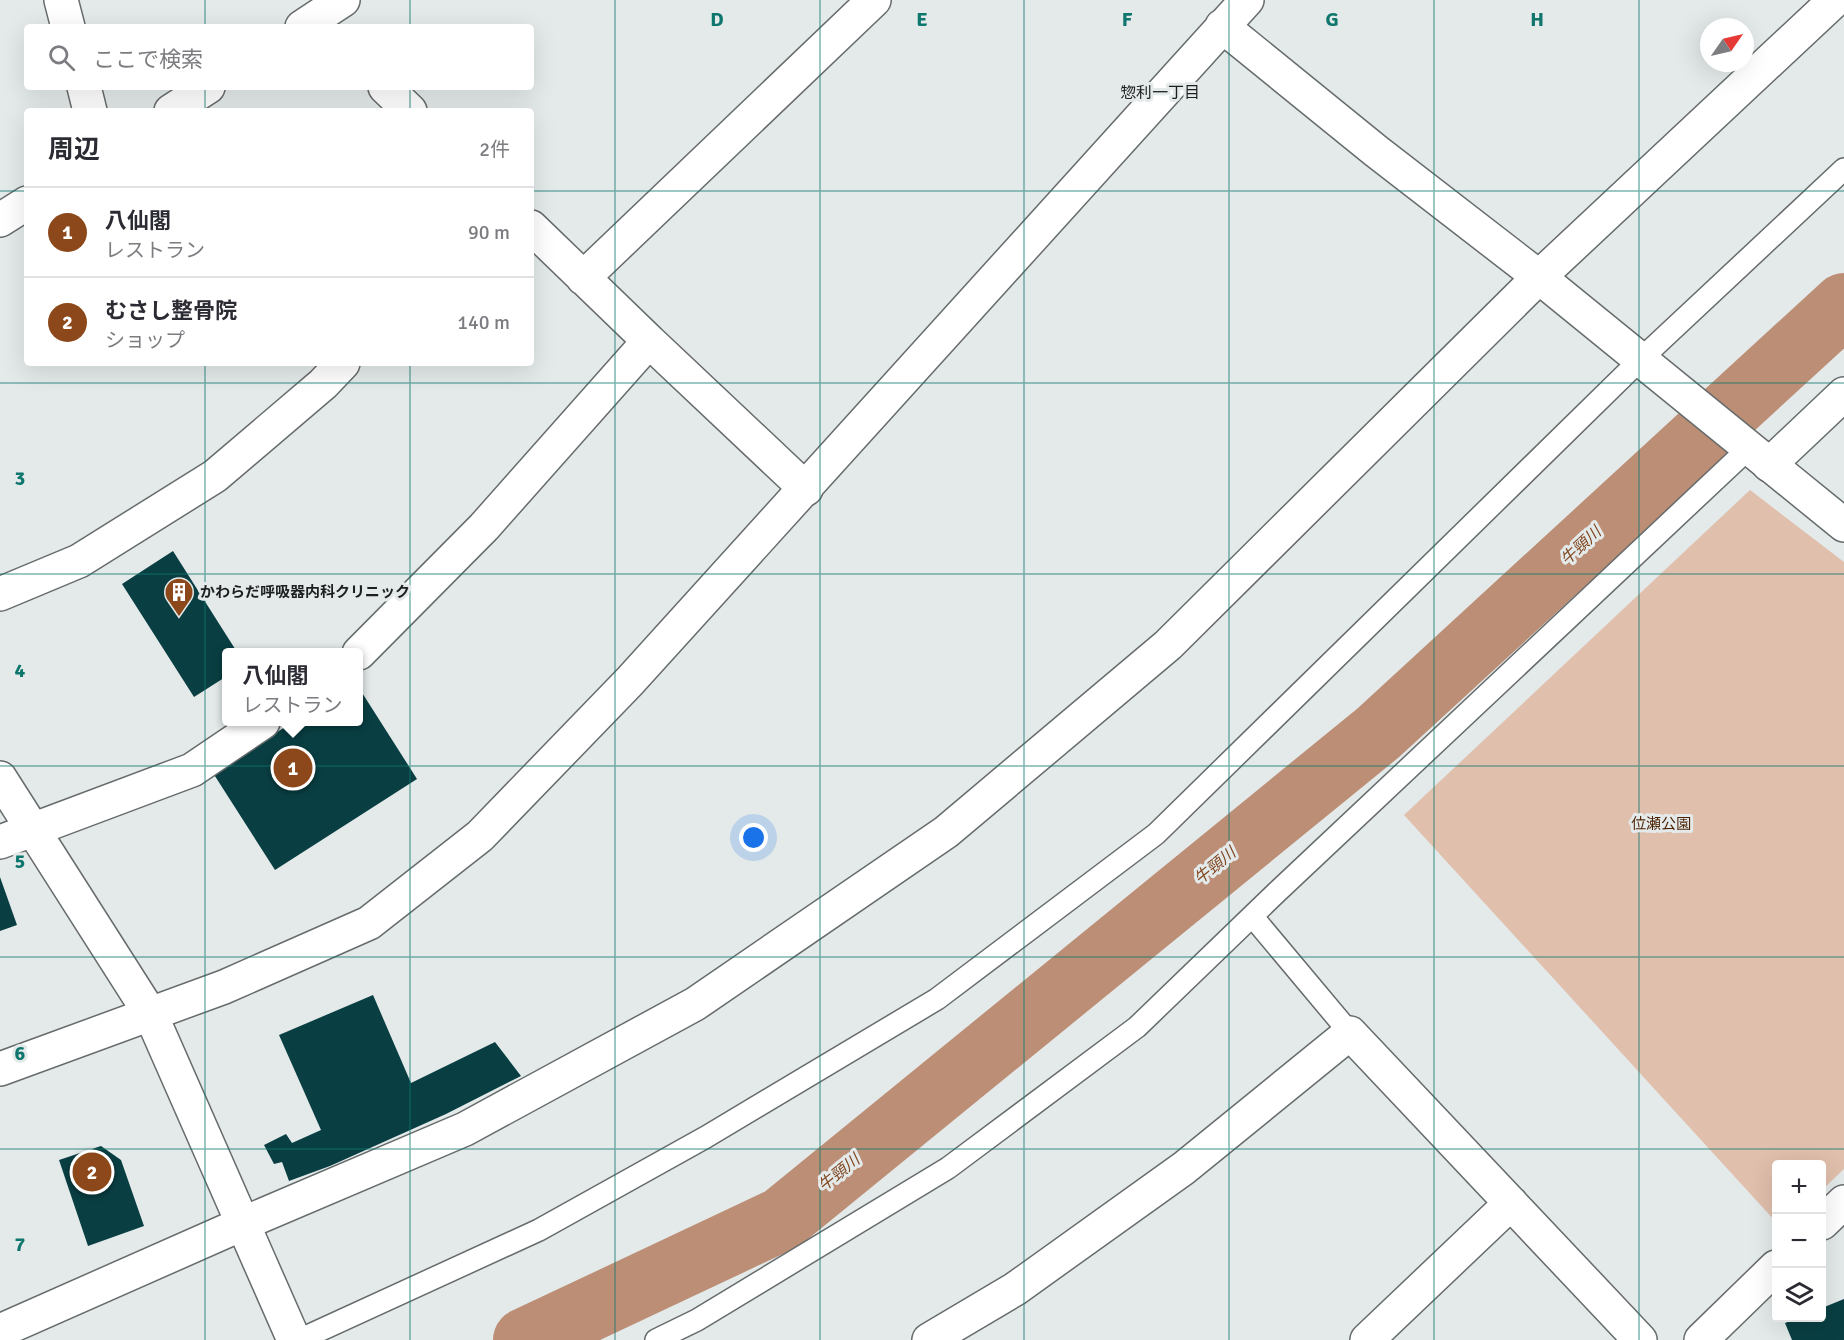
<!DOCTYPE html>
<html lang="ja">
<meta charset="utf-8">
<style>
body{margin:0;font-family:Signika,"Noto Sans JP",sans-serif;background:#f7f7f7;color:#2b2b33}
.controls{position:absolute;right:18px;bottom:18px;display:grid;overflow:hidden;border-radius:6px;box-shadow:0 6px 24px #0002}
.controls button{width:54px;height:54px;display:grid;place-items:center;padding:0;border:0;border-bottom:2px solid #e1e1e2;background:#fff;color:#2b2b33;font:30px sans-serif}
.compass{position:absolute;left:1700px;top:18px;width:54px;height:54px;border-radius:50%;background:#fff;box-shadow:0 6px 24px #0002;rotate:56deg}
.you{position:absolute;left:754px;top:838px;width:21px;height:21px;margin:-15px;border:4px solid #fff;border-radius:50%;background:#1a73e8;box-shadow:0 0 0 9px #1a73e833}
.badge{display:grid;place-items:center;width:39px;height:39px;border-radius:50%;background:#8c481a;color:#fff;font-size:20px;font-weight:700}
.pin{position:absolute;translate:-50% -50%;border:3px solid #fff;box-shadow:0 2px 6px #0006}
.popup{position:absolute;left:222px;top:648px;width:141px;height:78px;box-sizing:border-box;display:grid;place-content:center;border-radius:6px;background:#fff;filter:drop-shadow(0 2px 4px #0005);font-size:20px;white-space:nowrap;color:#7c7c81}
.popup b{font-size:22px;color:#2b2b33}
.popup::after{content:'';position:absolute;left:50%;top:100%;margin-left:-12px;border:12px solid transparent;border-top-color:#fff}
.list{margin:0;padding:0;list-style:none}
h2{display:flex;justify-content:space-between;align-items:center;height:78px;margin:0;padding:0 24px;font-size:26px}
h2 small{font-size:20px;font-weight:400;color:#7c7c81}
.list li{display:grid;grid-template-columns:39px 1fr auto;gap:18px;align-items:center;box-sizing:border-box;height:90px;padding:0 24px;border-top:2px solid #e1e1e2}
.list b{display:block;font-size:22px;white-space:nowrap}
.list p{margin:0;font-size:20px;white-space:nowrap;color:#7c7c81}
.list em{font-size:20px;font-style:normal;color:#7c7c81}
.icon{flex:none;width:33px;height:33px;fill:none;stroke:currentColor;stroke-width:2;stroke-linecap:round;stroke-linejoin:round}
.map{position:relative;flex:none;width:1844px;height:1340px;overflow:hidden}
.search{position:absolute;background:#fff;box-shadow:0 6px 24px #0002;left:24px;top:24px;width:510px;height:66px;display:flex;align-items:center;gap:15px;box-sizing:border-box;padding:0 21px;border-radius:6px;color:#7c7c81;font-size:22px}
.panel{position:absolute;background:#fff;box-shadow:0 6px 24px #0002;left:24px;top:108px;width:510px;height:258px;border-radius:6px}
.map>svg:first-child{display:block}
.green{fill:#e0bfac}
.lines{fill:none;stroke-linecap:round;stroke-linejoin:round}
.river{stroke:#bc8e75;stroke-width:64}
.building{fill:#093f43}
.lane-casing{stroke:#666b6c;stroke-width:24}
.street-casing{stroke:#666b6c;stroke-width:36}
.secondary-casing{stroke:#666b6c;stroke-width:36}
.lane{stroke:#fff;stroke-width:21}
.street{stroke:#fff;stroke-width:33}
.secondary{stroke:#fff;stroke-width:33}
.grid{fill:none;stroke:#0f766e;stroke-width:1.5;stroke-opacity:0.55}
.labels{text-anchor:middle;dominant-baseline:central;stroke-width:6;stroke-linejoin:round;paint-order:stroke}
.poi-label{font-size:15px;font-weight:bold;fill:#1d1f1f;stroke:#e4eaea;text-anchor:start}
.park-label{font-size:15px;fill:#4a1f01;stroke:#e4eaea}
.neighbourhood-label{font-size:16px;fill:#1d1f1f;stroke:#e4eaea}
.water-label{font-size:16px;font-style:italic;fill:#81461f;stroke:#e4eaea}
.grid-label{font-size:20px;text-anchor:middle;font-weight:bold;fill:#0f766e;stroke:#e4eaea;stroke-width:6;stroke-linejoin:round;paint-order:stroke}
</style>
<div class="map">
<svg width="1844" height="1340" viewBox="0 0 1844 1340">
<rect width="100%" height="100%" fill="#e4eaea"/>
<path class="green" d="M 1750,490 L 1844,562 L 1844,1169 L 1822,1190 L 1822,1164 L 1776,1164 L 1776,1222 L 1404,815 Z"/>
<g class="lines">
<path class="river" d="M 525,1340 L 782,1219 L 1378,733 L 1844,305"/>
</g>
<path class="building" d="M 173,551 L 237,652 L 227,652 L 227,676 L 194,697 L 122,584 Z
M 359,688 L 417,779 L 275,870 L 213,773 L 293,722 L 359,722 Z
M 0,877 L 17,925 L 0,931 Z
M 373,995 L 411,1083 L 495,1042 L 521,1076 L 446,1114 L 330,1166 L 289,1181 L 282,1162 L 274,1164 L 264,1145 L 286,1134 L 292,1143 L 321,1130 L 279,1035 Z
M 101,1146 L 121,1160 L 144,1226 L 88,1246 L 59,1160 Z
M 1844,1299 L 1844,1340 L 1792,1340 L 1785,1323 L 1799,1318 L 1822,1318 L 1822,1308 Z"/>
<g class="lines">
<g class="lane-casing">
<path id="lane" d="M 1252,916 L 1350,1033
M 299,1340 L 539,1230 L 706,1137 L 937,999 L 1156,834 L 1641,359 L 1844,169
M 656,1340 L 697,1320 L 948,1168 L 1137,1027 L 1277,892 L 1749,448"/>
</g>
<g class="street-casing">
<path id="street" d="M 61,0 L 68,27
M 302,27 L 343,0
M 84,87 L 90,111
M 385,87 L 410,111
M 171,111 L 208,87
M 0,220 L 27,203
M 531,227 L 649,341
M 583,278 L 874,0
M 1769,465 L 1844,394
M 0,594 L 79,561 L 215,476 L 323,384 L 343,363
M 359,653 L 484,527 L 649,341 L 806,489
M 0,778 L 151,1015
M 0,842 L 192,770 L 263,722
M 1822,1223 L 1844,1202
M 0,1331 L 242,1224 L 465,1129 L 695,1004 L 946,832 L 1168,645 L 1539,277 L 1835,0
M 929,1340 L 1015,1289 L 1184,1168 L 1350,1033 L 1640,1340
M 1367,1340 L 1511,1203
M 1701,1340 L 1776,1267"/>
</g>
<g class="secondary-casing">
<path id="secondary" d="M 1222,26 L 1376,151 L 1539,277 L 1844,525
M 151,1015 L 294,1340
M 0,1069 L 224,987 L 369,923 L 480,836 L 630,681 L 1247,0"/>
</g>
<use href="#lane" class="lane"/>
<use href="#street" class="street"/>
<use href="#secondary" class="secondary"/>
</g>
<path class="grid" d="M 205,0 L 205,27M 410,0 L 410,27M 615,0 L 615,1340M 820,0 L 820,1340M 1024,0 L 1024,1340M 1229,0 L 1229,1340M 1434,0 L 1434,1340M 1639,0 L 1639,1340M 205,87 L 205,111M 410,87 L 410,111M 0,191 L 27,191M 531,191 L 1844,191M 205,363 L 205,1340M 410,363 L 410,1340M 0,383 L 1844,383M 0,574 L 1844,574M 0,766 L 1844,766M 0,957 L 1844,957M 0,1149 L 1844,1149"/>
<defs>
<g id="building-pin" transform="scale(1.5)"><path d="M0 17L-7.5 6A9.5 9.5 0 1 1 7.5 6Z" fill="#8c481a" stroke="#e4eaea"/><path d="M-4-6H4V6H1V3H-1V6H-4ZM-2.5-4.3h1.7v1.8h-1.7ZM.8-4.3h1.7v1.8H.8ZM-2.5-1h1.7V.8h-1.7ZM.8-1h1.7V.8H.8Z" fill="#fff"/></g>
</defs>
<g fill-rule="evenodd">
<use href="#building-pin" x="179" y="592"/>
</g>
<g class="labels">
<g class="poi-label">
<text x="200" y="592">かわらだ呼吸器内科クリニック</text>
</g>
<g class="park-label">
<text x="1661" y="824">位瀬公園</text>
</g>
<g class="neighbourhood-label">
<text x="1160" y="93">惣利一丁目</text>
</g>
<g class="water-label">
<text transform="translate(1581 546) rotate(-43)">牛頸川</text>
<text transform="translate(1215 866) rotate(-39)">牛頸川</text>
<text transform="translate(839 1173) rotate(-39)">牛頸川</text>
</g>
</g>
<g class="grid-label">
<text x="717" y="26">D</text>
<text x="922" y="26">E</text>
<text x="1127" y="26">F</text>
<text x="1332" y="26">G</text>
<text x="1537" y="26">H</text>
<text x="20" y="485">3</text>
<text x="20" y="677">4</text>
<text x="20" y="868">5</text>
<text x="20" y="1060">6</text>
<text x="20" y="1251">7</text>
</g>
</svg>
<div class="controls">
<button>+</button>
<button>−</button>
<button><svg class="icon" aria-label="layers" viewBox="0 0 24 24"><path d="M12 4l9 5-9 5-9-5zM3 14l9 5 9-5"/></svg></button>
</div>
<svg class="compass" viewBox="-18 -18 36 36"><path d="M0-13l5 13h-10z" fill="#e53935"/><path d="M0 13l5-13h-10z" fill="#7c7c81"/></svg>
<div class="you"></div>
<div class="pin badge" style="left:293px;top:768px">1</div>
<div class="popup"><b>八仙閣</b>レストラン</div>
<div class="pin badge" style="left:92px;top:1172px">2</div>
<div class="search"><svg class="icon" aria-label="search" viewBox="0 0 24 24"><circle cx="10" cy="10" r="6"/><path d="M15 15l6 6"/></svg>ここで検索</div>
<section class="panel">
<h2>周辺<small>2件</small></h2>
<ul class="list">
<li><span class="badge">1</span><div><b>八仙閣</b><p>レストラン</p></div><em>90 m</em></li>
<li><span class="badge">2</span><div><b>むさし整骨院</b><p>ショップ</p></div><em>140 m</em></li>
</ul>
</section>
</div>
